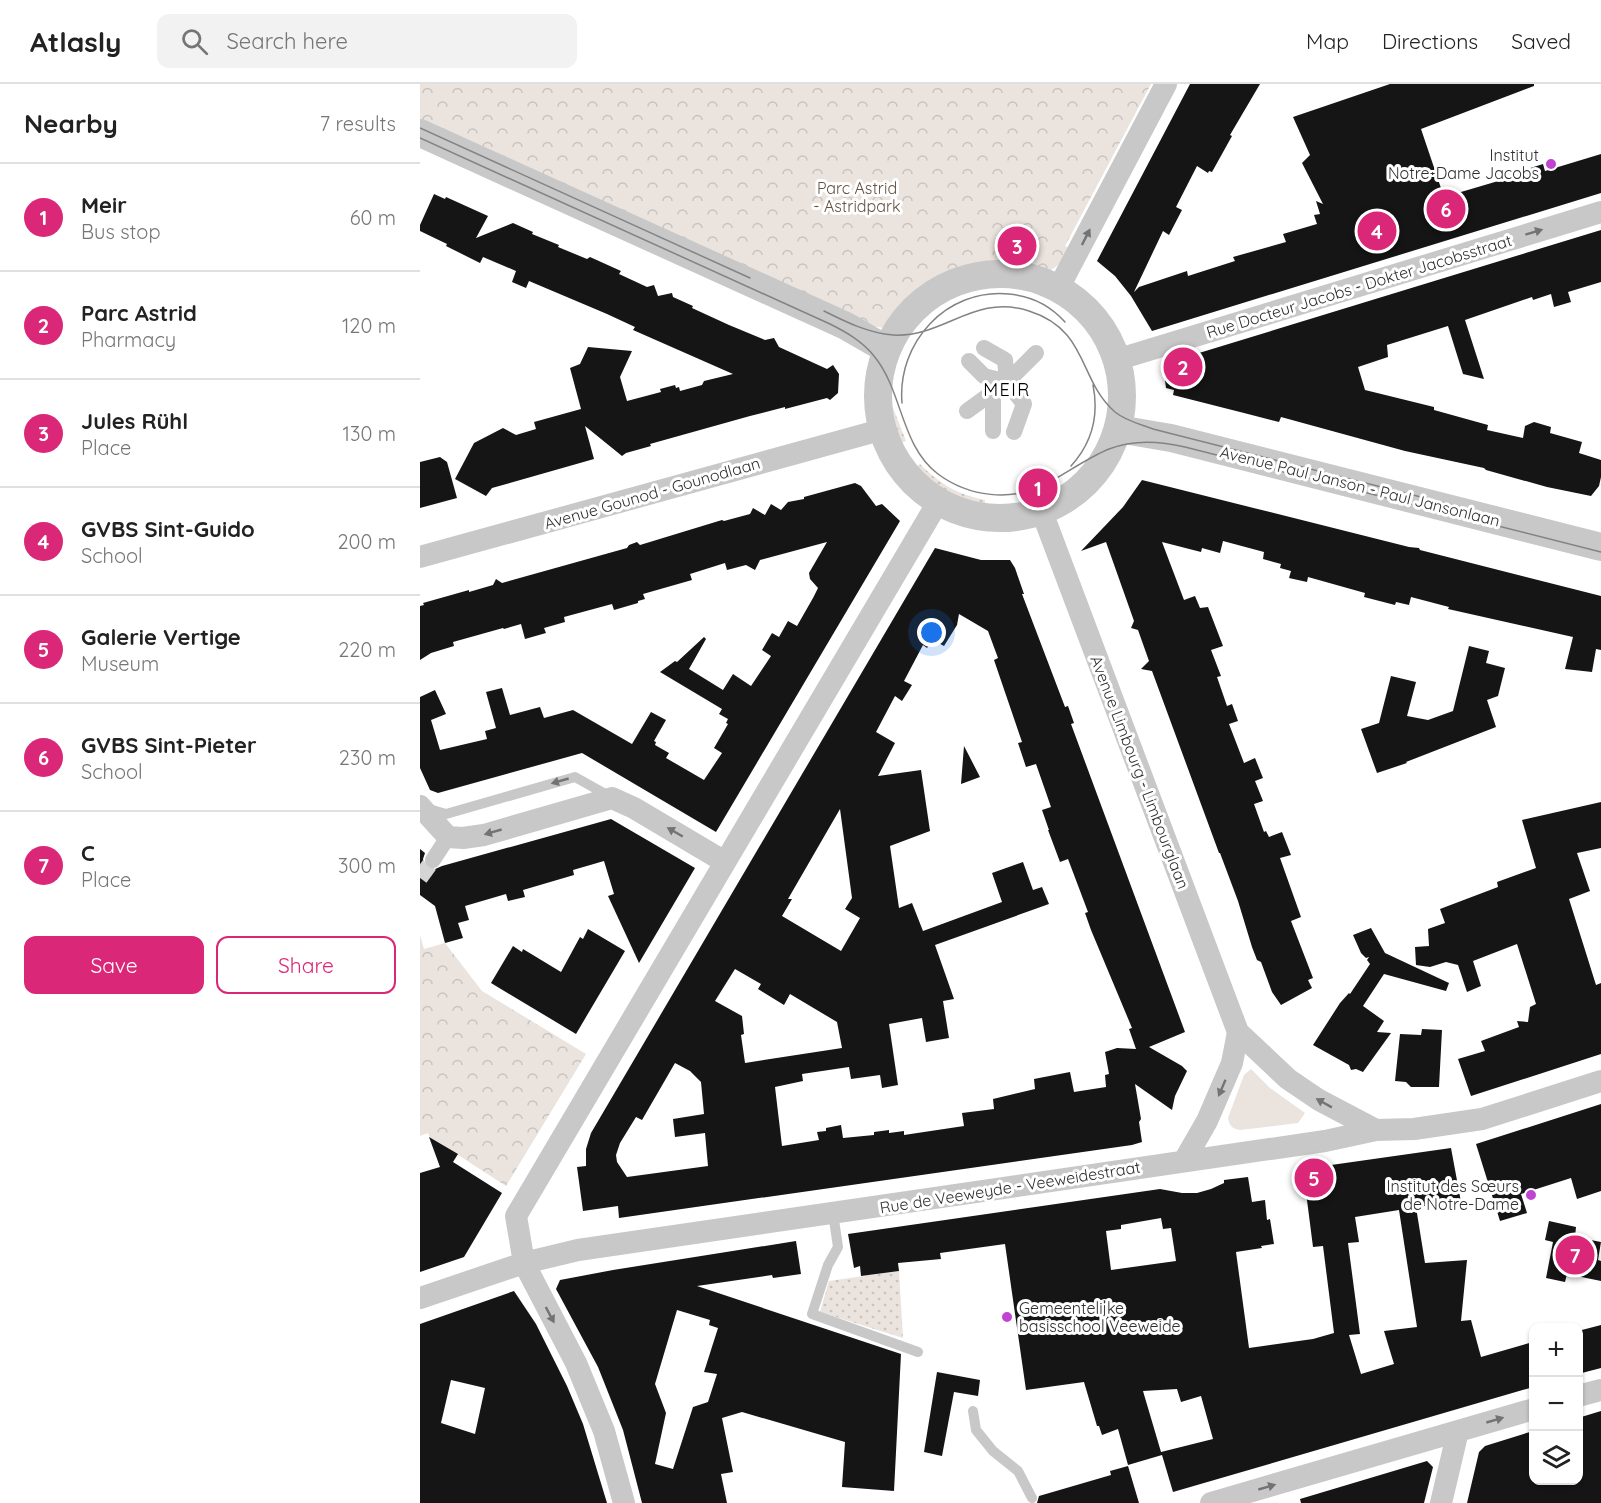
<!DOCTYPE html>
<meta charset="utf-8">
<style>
body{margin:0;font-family:Quicksand,sans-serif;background:#f2f2f2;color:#222}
.controls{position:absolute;right:18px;bottom:18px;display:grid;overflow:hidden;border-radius:12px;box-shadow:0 2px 4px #0004}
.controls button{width:54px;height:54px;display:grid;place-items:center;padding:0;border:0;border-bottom:2px solid #e0e0e0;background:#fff;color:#222;font:30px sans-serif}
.you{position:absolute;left:512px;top:549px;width:21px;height:21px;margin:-15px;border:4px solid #fff;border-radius:50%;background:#1a73e8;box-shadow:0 0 0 9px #1a73e833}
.badge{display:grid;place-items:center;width:39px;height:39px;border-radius:50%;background:#db2777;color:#fff;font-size:20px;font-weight:700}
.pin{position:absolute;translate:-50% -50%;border:3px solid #fff;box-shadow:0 2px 6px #0006}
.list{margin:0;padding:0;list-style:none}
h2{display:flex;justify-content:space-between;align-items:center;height:78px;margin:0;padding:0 24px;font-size:26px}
h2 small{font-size:20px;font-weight:400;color:#767676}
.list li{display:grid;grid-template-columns:39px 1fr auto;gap:18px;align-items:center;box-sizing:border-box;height:108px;padding:0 24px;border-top:2px solid #e0e0e0}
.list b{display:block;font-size:22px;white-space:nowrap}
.list p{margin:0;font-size:20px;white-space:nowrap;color:#767676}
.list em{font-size:20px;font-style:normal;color:#767676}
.actions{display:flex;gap:12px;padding:18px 24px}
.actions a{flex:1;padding:14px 0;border:2px solid #db2777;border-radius:12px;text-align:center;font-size:21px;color:#db2777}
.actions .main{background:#db2777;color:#fff}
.icon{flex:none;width:33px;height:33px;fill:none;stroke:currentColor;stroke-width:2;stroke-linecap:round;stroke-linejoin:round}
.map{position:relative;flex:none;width:1181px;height:1419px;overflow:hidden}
header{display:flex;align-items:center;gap:36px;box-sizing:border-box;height:84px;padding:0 30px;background:#fff;border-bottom:2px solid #e0e0e0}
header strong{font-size:28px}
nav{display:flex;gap:33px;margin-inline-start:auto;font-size:21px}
.search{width:420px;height:54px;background:#f2f2f2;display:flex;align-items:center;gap:15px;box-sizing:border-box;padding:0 21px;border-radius:12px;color:#767676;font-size:22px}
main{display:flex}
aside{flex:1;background:#fff}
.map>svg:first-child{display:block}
.grass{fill:url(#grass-dots)}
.forest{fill:url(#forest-crowns)}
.garden{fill:#eae3de}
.building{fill:#151515;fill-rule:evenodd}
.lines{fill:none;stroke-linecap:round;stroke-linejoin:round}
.pedestrian-tunnel{stroke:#d5d5d5;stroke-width:16;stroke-dasharray:16 8;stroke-linecap:butt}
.service{stroke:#c8c8c8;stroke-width:10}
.pedestrian{stroke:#c8c8c8;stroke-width:16}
.minor{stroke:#c8c8c8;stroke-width:22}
.tertiary{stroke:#c8c8c8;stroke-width:28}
.tram{stroke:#838383;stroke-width:1.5}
.oneway{fill:#737373}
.poi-dot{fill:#bf45d1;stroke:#fff;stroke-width:2}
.labels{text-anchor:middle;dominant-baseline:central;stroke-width:6;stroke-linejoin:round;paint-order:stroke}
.poi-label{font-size:16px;fill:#2e2e2e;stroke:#fff;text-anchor:end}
.park-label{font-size:16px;fill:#655241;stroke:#fff}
.street-label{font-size:16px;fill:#2e2e2e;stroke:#fff}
.neighbourhood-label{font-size:18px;letter-spacing:1.5px;fill:#000;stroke:#fff}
</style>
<header>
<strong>Atlasly</strong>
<div class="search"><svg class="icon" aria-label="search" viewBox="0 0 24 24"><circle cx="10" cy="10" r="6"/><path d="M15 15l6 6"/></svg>Search here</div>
<nav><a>Map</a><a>Directions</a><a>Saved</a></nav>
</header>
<main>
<aside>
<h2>Nearby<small>7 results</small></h2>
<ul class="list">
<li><span class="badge">1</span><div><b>Meir</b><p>Bus stop</p></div><em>60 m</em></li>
<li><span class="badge">2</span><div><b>Parc Astrid</b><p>Pharmacy</p></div><em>120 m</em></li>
<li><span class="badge">3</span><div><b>Jules Rühl</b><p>Place</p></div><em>130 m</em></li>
<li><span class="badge">4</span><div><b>GVBS Sint-Guido</b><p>School</p></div><em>200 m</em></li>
<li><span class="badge">5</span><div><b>Galerie Vertige</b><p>Museum</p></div><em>220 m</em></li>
<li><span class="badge">6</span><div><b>GVBS Sint-Pieter</b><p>School</p></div><em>230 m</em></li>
<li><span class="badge">7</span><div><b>C</b><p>Place</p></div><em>300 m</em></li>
</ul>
<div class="actions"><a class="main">Save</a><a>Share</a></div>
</aside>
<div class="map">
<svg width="1181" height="1419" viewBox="0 0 1181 1419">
<defs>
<pattern id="grass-dots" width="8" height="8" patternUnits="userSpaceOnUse" patternTransform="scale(1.5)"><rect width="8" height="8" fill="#eae3de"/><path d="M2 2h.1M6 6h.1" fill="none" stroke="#c9c3bf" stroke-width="1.8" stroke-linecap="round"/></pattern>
<pattern id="forest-crowns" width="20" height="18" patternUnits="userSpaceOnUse" patternTransform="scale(1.5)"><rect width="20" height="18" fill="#eae3de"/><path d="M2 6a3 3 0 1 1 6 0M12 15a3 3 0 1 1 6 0" fill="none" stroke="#c9c3bf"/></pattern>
</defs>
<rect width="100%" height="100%" fill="#fff"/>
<path class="grass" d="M 466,306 L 486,357 L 481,359 L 469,328 Z
M 500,380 C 519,400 539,411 565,416 L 565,424 C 536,420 513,408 495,384 Z
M 479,1187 L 483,1254 L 400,1228 L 409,1197 Z"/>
<path class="forest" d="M 0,0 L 731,0 L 645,162 L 651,165 C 643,175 637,187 622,188 C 577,178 535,179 497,211 C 486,220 478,232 468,242 L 464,244 L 451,242 L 0,39 Z
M 0,851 L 4,865 L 25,859 L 62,907 L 166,970 L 86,1102 L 18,1058 L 14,1065 L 8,1049 L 0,1052 Z"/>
<path class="garden" d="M 831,985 L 850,1004 L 885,1029 L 878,1039 L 820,1046 C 811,1044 810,1042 808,1034 L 824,991 Z"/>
<path class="building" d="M 770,0 L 840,0 L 810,51 L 812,52 L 792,88 L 789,87 L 788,89 L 777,82 L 756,123 L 762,126 L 749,151 L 743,147 L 714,208 L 719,203 L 767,187 L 768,192 L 815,177 L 813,173 L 866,158 L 863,150 L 897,140 L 894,131 L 900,130 L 896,117 L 903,120 L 882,79 L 890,71 L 873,33 L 970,0 L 1114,0 L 1114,2 L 1001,45 L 1024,113 L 1085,95 L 1085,92 L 1123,80 L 1125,87 L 1181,70 L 1181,109 L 732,247 L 711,212 L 695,192 L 677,177 Z
M 14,110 L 25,115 L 26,113 L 68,132 L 56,154 L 93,139 L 113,148 L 112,150 L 139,161 L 138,163 L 167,175 L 170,173 L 201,187 L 199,190 L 227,203 L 234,201 L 238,212 L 252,209 L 253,213 L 273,222 L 272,224 L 309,241 L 345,256 L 354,254 L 359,263 L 407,285 L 413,281 L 419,290 L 418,309 L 410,316 L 407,314 L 365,325 L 365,323 L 330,332 L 230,360 L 231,362 L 206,369 L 202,372 L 165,342 L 174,375 L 72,404 L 66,412 L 35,395 L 54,359 L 83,344 L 96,351 L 116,345 L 114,338 L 161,325 L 150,284 L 160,280 L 168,263 L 212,267 L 200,293 L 207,317 L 241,308 L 240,305 L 255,301 L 256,304 L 259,303 L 260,307 L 282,301 L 284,297 L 313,290 L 213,246 L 215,243 L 187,230 L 109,197 L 106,204 L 92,198 L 96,187 L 63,173 L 60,179 L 26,162 L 27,160 L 0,147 L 0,141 Z
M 1181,146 L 1181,198 L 1148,208 L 1151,218 L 1134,223 L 1131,210 L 1113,216 L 1112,213 L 1045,236 L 1064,295 L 1043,290 L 1028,242 L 967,261 L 968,273 L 938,283 L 945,306 L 1014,323 L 1014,326 L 1068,341 L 1067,346 L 1103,354 L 1105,342 L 1114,338 L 1131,343 L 1130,349 L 1162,358 L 1159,369 L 1181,376 L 1181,393 L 1179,402 L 1171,412 L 1127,403 L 1066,386 L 1064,384 L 985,367 L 861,333 L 859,338 L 824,329 L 753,311 L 754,306 L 746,304 L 743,280 Z
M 20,373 L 27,378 L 37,414 L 0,424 L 0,378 Z
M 722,396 L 989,463 L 999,464 L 1000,466 L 1181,512 L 1181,566 L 1176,565 L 1172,588 L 1145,585 L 1153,553 L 1028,525 L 1029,523 L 991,513 L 989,521 L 976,518 L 975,521 L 944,513 L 945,509 L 888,493 L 887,498 L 869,494 L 871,487 L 860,484 L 861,480 L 843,475 L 844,468 L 803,457 L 800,469 L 782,464 L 781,468 L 742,458 L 764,516 L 775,512 L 780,524 L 788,523 L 803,562 L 791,566 L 801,592 L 797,593 L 807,622 L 812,620 L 818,637 L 809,640 L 824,679 L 835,674 L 843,694 L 835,697 L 843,717 L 834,720 L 844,748 L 846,747 L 849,753 L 862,748 L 871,771 L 860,774 L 881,833 L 871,837 L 893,894 L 888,896 L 892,904 L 861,921 L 852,908 L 841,878 L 837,876 L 832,863 L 818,817 L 800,769 L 799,769 L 732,587 L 721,585 L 729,577 L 718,546 L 711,544 L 714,537 L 686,458 L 661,467 L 703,423 Z
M 435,399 L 441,402 L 456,422 L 462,420 L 480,437 L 296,748 L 162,669 L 18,709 L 10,706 L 0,684 L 0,613 L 15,606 L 26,630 L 11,636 L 20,666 L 67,655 L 65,647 L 76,644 L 66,608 L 82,604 L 90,631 L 120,623 L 124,634 L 153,626 L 212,660 L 231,628 L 246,636 L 234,657 L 236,658 L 235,661 L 249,669 L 246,674 L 284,696 L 302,669 L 294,664 L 308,640 L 306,639 L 308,635 L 299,630 L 302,625 L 240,588 L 255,577 L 257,578 L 284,553 L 286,555 L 269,585 L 303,606 L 313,590 L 331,602 L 351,572 L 342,566 L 352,549 L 359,553 L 368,537 L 377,542 L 393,514 L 398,504 L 390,495 L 389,489 L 407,458 L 340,476 L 335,486 L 326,481 L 307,486 L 305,479 L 270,490 L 272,496 L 223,510 L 225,515 L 218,517 L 218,519 L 194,526 L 192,520 L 144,533 L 145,538 L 124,544 L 126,549 L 105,555 L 101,540 L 84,545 L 83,544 L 33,558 L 34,562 L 11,569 L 0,576 L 0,522 L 4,521 L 3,519 L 49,506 L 49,508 L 73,501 L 76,495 L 82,499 L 207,464 L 209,461 L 217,458 L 220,461 L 302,436 L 304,437 L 330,430 L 333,424 L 345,431 L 351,420 L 361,426 L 368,418 L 384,415 L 384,413 Z
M 515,464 L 561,476 L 590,476 L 595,484 L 604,510 L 602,510 L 645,623 L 648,622 L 654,639 L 651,640 L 765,948 L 729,963 L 762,982 L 767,987 L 755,1012 L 752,1026 L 715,1000 L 721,1035 L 719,1038 L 722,1058 L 712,1061 L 199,1134 L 198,1122 L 163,1127 L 157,1083 L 166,1082 L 166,1065 L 171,1049 ZM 539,530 L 568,547 L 578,574 L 574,576 L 602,658 L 598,659 L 606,683 L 616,680 L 631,723 L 622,726 L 629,746 L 628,746 L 640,778 L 648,775 L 668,828 L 665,829 L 671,846 L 712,944 L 709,945 L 716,965 L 697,964 L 685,968 L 689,990 L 685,991 L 686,1003 L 654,1008 L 650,988 L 614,995 L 615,1005 L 573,1015 L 574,1025 L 542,1029 L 544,1042 L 484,1051 L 484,1047 L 469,1049 L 469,1046 L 454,1048 L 454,1051 L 423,1054 L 421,1041 L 406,1044 L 406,1047 L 397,1048 L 399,1056 L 362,1062 L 355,1003 L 383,997 L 382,990 L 429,983 L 431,995 L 460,991 L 462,1004 L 478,1001 L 469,940 L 502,934 L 506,958 L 529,954 L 523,917 L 534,915 L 515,861 L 629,820 L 622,803 L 613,806 L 603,778 L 572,789 L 582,818 L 503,847 L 492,819 L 479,824 L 470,762 L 510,747 L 501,686 L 458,692 L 475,659 L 456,648 L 475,612 L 482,617 L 492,601 L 484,597 L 503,561 L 507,564 L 513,556 L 524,562 L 537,541 ZM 420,725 L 432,814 L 425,825 L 440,834 L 421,867 L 362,832 L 372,815 L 368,815 ZM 315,885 L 341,900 L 338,905 L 364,921 L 370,910 L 417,938 L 422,964 L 325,979 L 321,951 L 324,950 L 322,932 L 295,917 ZM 255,979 L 270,987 L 281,998 L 284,1030 L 253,1035 L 255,1053 L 285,1049 L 288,1082 L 207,1093 L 197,1078 L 196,1071 L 200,1059 L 216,1033 L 222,1036 Z
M 1049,562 L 1069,567 L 1066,579 L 1085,584 L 1078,612 L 1067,616 L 1076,643 L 986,678 L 987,679 L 957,689 L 941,645 L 959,639 L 971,592 L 996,598 L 987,632 L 1008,636 L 1033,627 Z
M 544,662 L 560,693 L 541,700 Z
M 1181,718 L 1181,764 L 1157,769 L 1170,807 L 1149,815 L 1176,901 L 1181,899 L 1181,970 L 1051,1012 L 1038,975 L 1065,967 L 1061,957 L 1099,943 L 1097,937 L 1108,938 L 1110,923 L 1116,920 L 1097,860 L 1053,877 L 1061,902 L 1047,908 L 1038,881 L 1026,878 L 1010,883 L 996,881 L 995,863 L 1009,862 L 1008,845 L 1025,839 L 1020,825 L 1078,803 L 1077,798 L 1116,784 L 1102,736 Z
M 191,735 L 275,784 L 219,879 L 188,812 L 194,810 L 184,777 L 153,786 L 154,791 L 103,806 L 105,813 L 88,817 L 86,810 L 45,822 L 49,836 L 38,839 L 43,854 L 25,859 L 15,822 L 0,811 L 0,765 L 5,769 L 3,775 L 4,781 L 13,786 L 22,782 Z
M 951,844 L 965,869 L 1029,899 L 1026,907 L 964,890 L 943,922 L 964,937 L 957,948 L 971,949 L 943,988 L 936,985 L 931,986 L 929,981 L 893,961 L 920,919 L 929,909 L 930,910 L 950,880 L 947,876 L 949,873 L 946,874 L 941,869 L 933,851 Z
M 168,845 L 205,867 L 156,950 L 71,899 L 93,862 L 102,868 L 103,865 L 141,888 L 160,853 L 163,855 Z
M 1002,945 L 1022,946 L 1019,1003 L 991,1003 L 986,998 L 975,997 L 980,950 L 1001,951 Z
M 1181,1020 L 1181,1107 L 1157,1115 L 1151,1094 L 1101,1110 L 1107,1129 L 1080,1137 L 1056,1060 Z
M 9,1053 L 38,1070 L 33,1078 L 82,1109 L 44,1173 L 0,1188 L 0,1089 L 20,1083 Z
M 1031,1064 L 1041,1118 L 996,1123 L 1005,1179 L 1047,1176 L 1041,1237 L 1051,1236 L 1061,1273 L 1113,1258 L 1113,1303 L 753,1408 L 742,1371 L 708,1381 L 698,1345 L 682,1351 L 679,1342 L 677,1342 L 664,1298 L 606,1306 L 585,1160 L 520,1169 L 521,1175 L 478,1179 L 479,1187 L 441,1192 L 440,1182 L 434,1184 L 428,1150 L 740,1105 L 762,1109 L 777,1109 L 791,1105 L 804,1099 L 804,1096 L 828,1093 L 832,1118 L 845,1116 L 847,1136 L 850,1135 L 854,1160 L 841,1162 L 842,1164 L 816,1168 L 829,1264 L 893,1255 L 914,1249 L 903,1162 L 893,1163 L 883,1085 ZM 979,1126 L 997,1243 L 964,1247 L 974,1280 L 941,1290 L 929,1251 L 940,1250 L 928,1159 L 939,1158 L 935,1133 ZM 741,1134 L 743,1145 L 751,1144 L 756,1177 L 691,1186 L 686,1147 L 701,1145 L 701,1141 ZM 757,1305 L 761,1318 L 781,1312 L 793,1355 L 741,1368 L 723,1307 Z
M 1129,1137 L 1156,1143 L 1155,1153 L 1181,1158 L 1178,1176 L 1181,1177 L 1181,1197 L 1147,1190 L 1145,1198 L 1126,1194 L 1133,1158 L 1125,1156 Z
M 376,1157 L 381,1190 L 353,1194 L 352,1191 L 277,1202 L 481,1270 L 474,1407 L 422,1403 L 425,1358 L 322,1328 L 302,1334 L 313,1388 L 301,1390 L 307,1419 L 222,1419 L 203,1346 L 178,1283 L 136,1205 L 140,1196 L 193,1186 ZM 257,1226 L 290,1236 L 289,1241 L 298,1244 L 284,1288 L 297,1290 L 288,1318 L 273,1323 L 253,1385 L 235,1380 L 246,1329 L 235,1300 Z
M 94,1207 L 116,1240 L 147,1302 L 163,1340 L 187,1419 L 0,1419 L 0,1240 ZM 31,1296 L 65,1304 L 55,1350 L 21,1339 Z
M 1181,1241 L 1181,1284 L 1158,1290 L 1158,1247 Z
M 517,1288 L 560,1296 L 558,1312 L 534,1308 L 522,1372 L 504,1368 Z
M 1181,1327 L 1181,1419 L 1047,1419 L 1059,1368 L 1065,1362 L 1113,1347 L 1113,1396 L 1158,1396 L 1158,1334 Z
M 1007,1377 L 1013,1383 L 1004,1419 L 881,1419 L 880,1415 Z
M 708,1382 L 719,1419 L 617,1419 L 619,1412 L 691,1391 L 690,1387 Z"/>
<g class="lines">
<path class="pedestrian-tunnel" d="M 0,794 L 13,776"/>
<path class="service" d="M 9,725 L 26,730 L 155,693 L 189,712
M 413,1129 L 418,1163 L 408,1181 L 392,1230 L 498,1268
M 553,1327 L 556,1346 L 573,1367 L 598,1387 L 612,1414"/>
<path class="pedestrian" d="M 549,277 L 564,292 L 587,298 L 604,320 L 594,348
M 587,298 L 616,269
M 573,308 L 573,347
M 547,327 L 587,298 L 585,276 L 564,264
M 13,776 L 28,753"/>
<path class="minor" d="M 638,205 L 746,0
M 696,276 L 1181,128
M 622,428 L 818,948 L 868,995 L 899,1016 L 956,1046
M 0,473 L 464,345
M 0,722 L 28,753 L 43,754 L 64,751 L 192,714 L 214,724 L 305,778
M 764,1077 L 787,1037 L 812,979 L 818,948
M 0,1214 L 104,1179 L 158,1166 L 905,1057 L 956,1046 L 994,1045 L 1062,1035 L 1181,997
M 1158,1312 L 1181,1306
M 204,1419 L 184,1347 L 156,1279 L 104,1179 L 96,1132 L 518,418
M 791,1419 L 1114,1325
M 1021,1419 L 1038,1347"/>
<path class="tertiary" d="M 0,49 L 426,242 L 466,265
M458 312a122 122 0 1 1 244 0a122 122 0 1 1-244 0Z
M 698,345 L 751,354 L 1181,463"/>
<path class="tram" d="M 0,44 L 330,194
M 0,54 L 410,240 C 426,248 442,257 454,272 C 483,307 480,361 518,390 C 549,413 591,418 626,400 C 647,389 667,374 689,365 C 714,355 740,357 765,363 L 1181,468
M 404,227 C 426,238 448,249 473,251 C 524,254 554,209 609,227 C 669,246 658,296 695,328 C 706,337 720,340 733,345 L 1052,426
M 482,319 C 477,259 526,204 589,210 C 611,212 630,221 645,238
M 651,382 C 672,359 679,331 673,301"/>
</g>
<defs><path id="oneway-solid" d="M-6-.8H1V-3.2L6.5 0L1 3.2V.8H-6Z" transform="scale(1.5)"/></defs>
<g class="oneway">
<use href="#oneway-solid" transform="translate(1114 148) rotate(-17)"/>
<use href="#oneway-solid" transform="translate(666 153) rotate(-63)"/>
<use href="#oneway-solid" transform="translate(140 697) rotate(164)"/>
<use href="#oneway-solid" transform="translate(73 748) rotate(164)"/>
<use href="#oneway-solid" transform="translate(255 748) rotate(-150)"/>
<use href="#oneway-solid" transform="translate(802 1004) rotate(113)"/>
<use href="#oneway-solid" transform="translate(904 1019) rotate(-151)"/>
<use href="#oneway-solid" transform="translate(130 1231) rotate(62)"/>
<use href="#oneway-solid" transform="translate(1075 1336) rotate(-16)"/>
<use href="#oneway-solid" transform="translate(847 1403) rotate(-16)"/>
</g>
<g class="poi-dot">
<circle cx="1131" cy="80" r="6"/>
<circle cx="1111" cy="1111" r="6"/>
<circle cx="587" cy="1233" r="6"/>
</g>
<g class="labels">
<g class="poi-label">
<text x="1119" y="71">Institut<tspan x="1119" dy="18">Notre-Dame Jacobs</tspan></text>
<text x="1099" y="1102">Institut des Sœurs<tspan x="1099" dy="18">de Notre-Dame</tspan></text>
<text x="599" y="1224" text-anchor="start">Gemeentelijke<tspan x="599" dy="18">basisschool Veeweide</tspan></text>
</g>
<g class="park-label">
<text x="437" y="104">Parc Astrid<tspan x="437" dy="18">- Astridpark</tspan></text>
</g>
<g class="street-label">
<text transform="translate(939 202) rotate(-17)">Rue Docteur Jacobs - Dokter Jacobsstraat</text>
<text transform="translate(940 402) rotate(14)">Avenue Paul Janson - Paul Jansonlaan</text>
<text transform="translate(232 409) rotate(-16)">Avenue Gounod - Gounodlaan</text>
<text transform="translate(720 688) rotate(69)">Avenue Limbourg - Limbourglaan</text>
<text transform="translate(590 1103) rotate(-9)">Rue de Veeweyde - Veeweidestraat</text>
</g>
<g class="neighbourhood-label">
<text x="587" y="305">MEIR</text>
</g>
</g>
</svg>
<div class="controls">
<button>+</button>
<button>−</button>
<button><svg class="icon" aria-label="layers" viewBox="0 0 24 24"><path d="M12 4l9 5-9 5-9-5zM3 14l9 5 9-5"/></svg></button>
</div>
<div class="you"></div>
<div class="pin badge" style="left:618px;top:404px">1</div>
<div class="pin badge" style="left:763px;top:283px">2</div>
<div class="pin badge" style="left:597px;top:162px">3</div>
<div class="pin badge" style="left:957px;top:147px">4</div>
<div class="pin badge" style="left:894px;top:1094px">5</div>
<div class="pin badge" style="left:1026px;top:125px">6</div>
<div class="pin badge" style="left:1155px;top:1171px">7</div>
</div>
</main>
